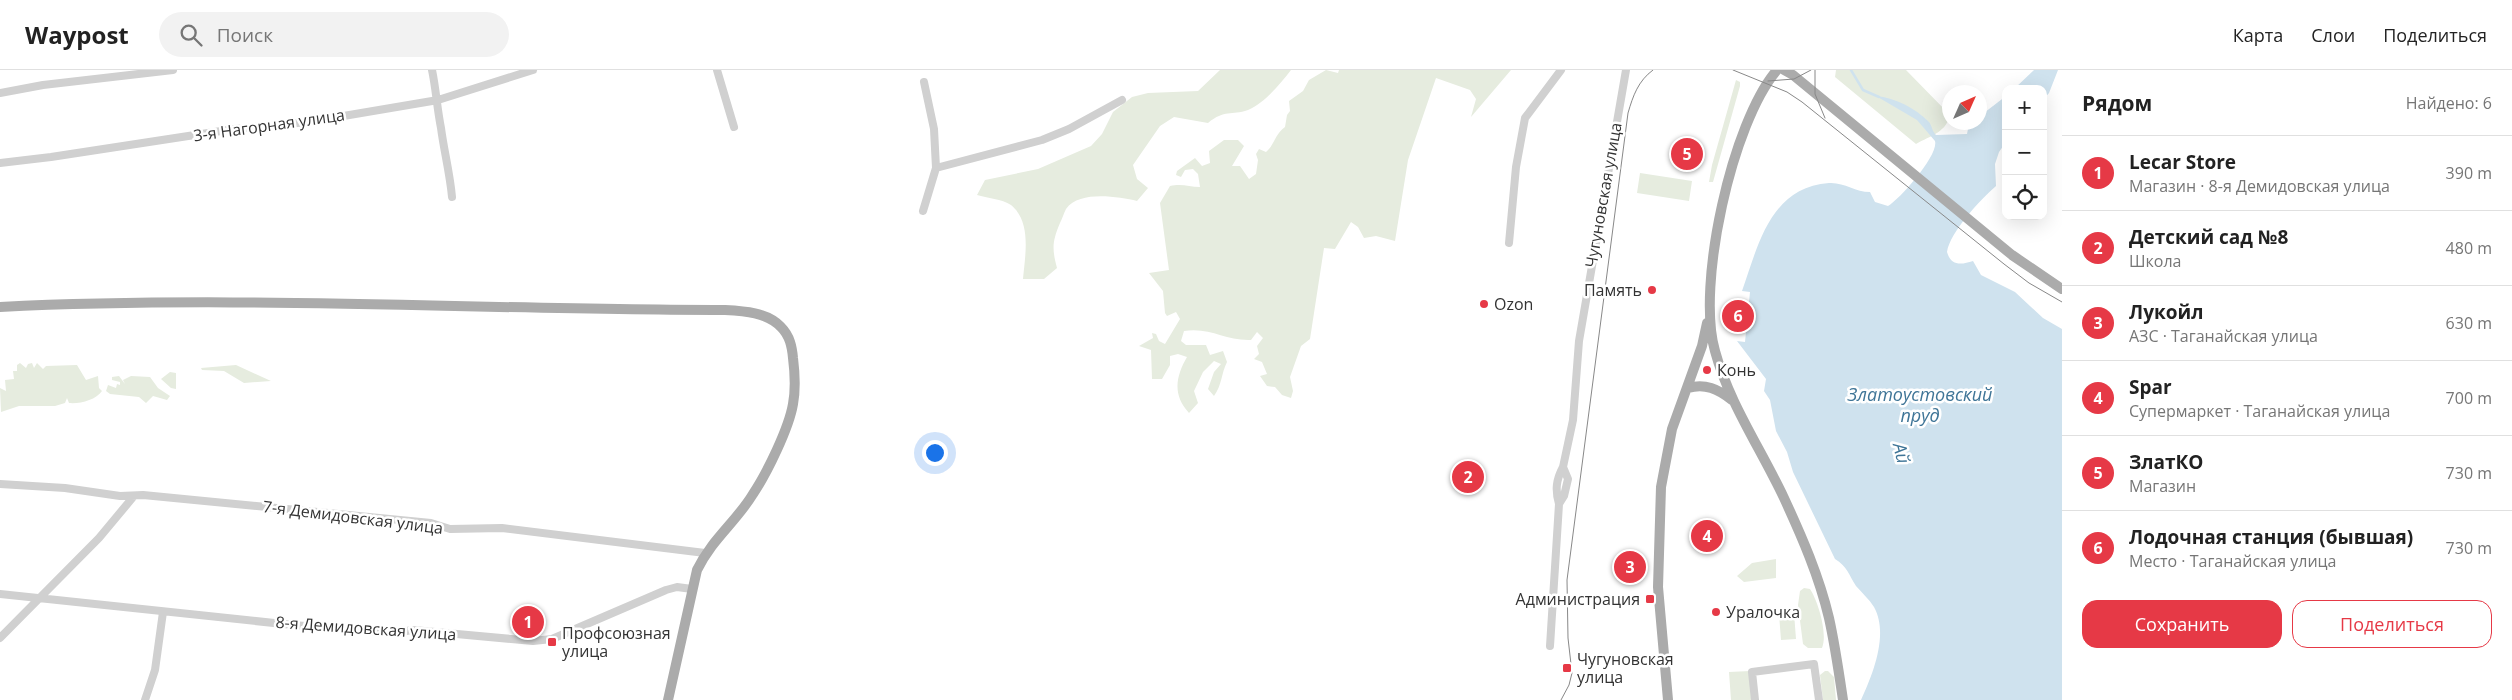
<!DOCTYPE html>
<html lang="ru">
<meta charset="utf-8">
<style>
body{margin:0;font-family:"Open Sans",sans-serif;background:#f2f2f2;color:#222}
.controls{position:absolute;right:15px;top:15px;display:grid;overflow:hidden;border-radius:10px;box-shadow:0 5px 20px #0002}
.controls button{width:45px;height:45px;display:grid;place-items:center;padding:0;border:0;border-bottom:1px solid #e0e0e0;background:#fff;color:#222;font:25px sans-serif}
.compass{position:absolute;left:1942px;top:15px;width:45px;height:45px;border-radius:50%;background:#fff;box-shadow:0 5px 20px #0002;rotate:45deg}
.you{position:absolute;left:934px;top:382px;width:18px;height:18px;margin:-12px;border:4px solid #fff;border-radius:50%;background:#1a73e8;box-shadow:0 0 0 8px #1a73e833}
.badge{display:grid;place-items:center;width:32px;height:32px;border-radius:50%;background:#e63946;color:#fff;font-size:16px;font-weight:700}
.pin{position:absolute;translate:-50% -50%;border:2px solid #fff;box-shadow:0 1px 5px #0006}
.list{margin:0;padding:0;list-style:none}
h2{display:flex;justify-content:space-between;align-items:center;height:65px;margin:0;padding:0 20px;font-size:21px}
h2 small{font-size:16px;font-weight:400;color:#767676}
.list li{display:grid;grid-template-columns:32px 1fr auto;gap:15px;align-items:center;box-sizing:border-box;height:75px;padding:0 20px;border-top:1px solid #e0e0e0}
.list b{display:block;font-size:19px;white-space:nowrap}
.list p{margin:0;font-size:16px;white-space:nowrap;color:#767676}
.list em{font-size:16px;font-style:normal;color:#767676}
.actions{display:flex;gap:10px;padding:15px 20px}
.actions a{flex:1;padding:11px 0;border:1px solid #e63946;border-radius:15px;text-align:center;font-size:18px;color:#e63946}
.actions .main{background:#e63946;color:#fff}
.icon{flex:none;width:28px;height:28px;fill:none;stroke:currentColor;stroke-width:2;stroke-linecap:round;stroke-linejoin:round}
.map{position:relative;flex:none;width:2062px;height:630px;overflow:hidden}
header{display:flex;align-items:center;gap:30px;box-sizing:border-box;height:70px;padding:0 25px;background:#fff;border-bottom:1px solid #e0e0e0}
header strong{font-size:24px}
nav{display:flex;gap:28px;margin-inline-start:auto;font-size:18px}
.search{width:350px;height:45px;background:#f2f2f2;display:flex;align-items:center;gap:12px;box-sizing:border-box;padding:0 18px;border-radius:28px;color:#767676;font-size:19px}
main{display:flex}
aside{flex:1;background:#fff}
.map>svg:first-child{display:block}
.green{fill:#e6ecdf}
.water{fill:#cfe2ee}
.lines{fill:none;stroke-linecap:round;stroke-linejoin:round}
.stream{stroke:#cfe2ee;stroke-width:2.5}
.minor{stroke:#d0d0d0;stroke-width:8}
.major{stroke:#ababab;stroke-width:10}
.tram{stroke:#888;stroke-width:1}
.poi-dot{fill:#e63946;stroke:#fff;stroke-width:2}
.labels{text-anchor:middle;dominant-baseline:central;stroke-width:5;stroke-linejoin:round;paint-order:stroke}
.street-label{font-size:16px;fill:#333;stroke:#fff}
.poi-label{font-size:16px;fill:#333;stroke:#fff;text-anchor:start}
.water-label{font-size:18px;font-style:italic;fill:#3f7597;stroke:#fff}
</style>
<header>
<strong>Waypost</strong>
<div class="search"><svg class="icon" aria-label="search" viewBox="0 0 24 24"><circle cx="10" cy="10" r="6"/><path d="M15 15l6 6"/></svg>Поиск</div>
<nav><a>Карта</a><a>Слои</a><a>Поделиться</a></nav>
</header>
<main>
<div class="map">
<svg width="2062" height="630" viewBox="0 0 2062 630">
<rect width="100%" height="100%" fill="#fff"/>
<path class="green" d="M 1220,0 L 1291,0 C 1280,14 1265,33 1248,40 C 1231,46 1225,39 1208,53 L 1174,47 L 1160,56 L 1133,95 L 1137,109 L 1148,118 L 1137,131 C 1118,127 1080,120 1066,139 C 1064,143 1062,149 1060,153 C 1052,172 1052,179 1057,198 L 1044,209 L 1023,209 C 1025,186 1032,152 1011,135 C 1002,129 987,128 977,125 L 985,110 L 1038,99 L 1091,76 L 1102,64 L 1113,42 L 1132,27 L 1148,23 L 1198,21 Z
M 1326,0 L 1338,3 L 1339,0 L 1511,0 L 1471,47 L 1476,29 L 1470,20 L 1436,8 L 1408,90 L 1395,171 L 1376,166 L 1364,168 L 1358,157 L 1351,152 L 1335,179 L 1324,178 L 1310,269 L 1301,276 L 1290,307 L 1293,321 L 1291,328 L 1282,325 L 1275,317 L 1267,316 L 1260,306 L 1267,304 L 1262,292 L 1254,289 L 1259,284 L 1257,276 L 1263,268 L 1257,262 L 1251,270 C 1225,271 1211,257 1184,261 L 1181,271 L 1186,275 L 1206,275 L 1210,285 L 1223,281 L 1227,292 C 1221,304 1222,315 1214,326 L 1208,319 L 1214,302 L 1221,294 L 1214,291 L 1203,302 L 1194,321 L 1198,333 L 1189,343 C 1172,325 1176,306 1187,287 L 1178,284 L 1170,286 L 1170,295 L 1162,309 L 1152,309 L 1151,280 L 1139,276 L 1153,268 L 1152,263 L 1156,264 L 1159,271 L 1165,274 L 1180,249 L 1176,242 L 1167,246 L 1165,243 L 1163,221 L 1149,203 L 1169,200 L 1160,133 L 1170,116 C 1182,113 1189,117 1200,117 L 1198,104 L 1193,99 L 1185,100 L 1181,107 L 1176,105 L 1177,101 L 1195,88 L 1202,96 L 1210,93 L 1209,81 L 1224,70 L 1238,70 L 1244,76 L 1232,96 L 1240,96 L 1249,109 L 1256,104 L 1258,90 L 1256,84 L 1259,79 L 1266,82 C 1275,74 1275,64 1285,57 L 1287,45 L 1290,41 L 1289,31 L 1303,21 L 1309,10 Z
M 1836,0 L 1906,0 L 1949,44 C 1949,61 1930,66 1916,74 L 1835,7 Z
M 1736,10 L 1740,12 L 1740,16 L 1713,112 L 1709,112 L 1712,95 Z
M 1640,103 L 1692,111 L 1689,131 L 1637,123 Z
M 20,293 L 26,298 L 28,294 L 32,293 L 34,298 L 37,293 L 43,299 L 46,296 L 77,295 L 86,310 L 98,306 L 99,318 L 102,321 C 96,330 80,334 69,333 L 67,328 L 65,333 L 55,336 L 19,336 L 1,342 L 0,318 L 6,321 L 5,310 L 14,309 L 13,301 L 17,301 L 17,295 Z
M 236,295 L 271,311 L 244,313 L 224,301 L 202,300 L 201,298 Z
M 170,302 L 176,303 L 176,319 L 171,318 L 161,309 Z
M 119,306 L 125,314 L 123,310 L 131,306 L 150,307 L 158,318 L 170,326 L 167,330 L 153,326 L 146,333 L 139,327 L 110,324 L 106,321 L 108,315 L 116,318 L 117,314 L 120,315 L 120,312 L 112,310 L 112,307 Z
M 1776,489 L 1776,508 L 1744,512 L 1737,506 L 1752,493 Z
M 1804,518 L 1810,519 C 1818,531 1828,564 1822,578 L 1808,578 L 1803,574 L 1798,535 L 1800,521 Z
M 1794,543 L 1796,569 L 1781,570 L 1779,544 Z
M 1750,601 L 1752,630 L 1731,630 L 1729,602 Z
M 1825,601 L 1828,601 L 1834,607 L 1836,630 L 1823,630 L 1820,605 Z"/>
<path class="water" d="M 2034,0 L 2058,0 L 2049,23 L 2043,30 L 2043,19 L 2014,19 Z
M 1876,26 C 1896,28 1915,38 1929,52 C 1932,56 1932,61 1936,65 L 1967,64 L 1969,54 L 1980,52 L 1980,46 L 2006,26 L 2006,72 L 1999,82 L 1995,94 L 1996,116 C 1981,129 1950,162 1947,182 C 1951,196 1961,195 1973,191 L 1981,205 L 2015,222 L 2043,248 L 2062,259 L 2062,630 L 1861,630 C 1873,604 1889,564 1874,537 C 1869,529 1862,523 1856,516 C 1849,505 1847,496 1835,489 L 1793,402 L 1787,382 L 1776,361 L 1770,330 L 1764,321 L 1766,309 L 1737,271 L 1745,272 L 1750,222 L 1742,221 C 1758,176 1770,117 1829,113 C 1844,112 1855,122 1870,122 L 1875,132 L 1888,136 C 1900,129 1939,85 1935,71 L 1917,50 Z"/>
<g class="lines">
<path class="stream" d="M 1851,0 L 1863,20 L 1879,27"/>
<path class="minor" d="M 432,0 C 436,19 437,38 441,58 C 444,81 450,104 452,127
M 717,0 L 734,57
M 924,12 L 934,59 L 936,98
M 0,23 L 43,15 L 173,0
M 0,93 L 51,87 L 234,59 L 308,52 L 438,30 L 533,0
M 923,141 L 936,98 L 1042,70 L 1069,59 L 1122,30
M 1509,173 L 1516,97 L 1525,48 L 1561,0
M 0,414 L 65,418 L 120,426 L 143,425 L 431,453 L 450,459 L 502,458 L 705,483
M 1559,434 C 1555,420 1556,410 1563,397
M 0,524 L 293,555 L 393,563 L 413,560 L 533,571 L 552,569 L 666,520 L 677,517 L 692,519
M 0,568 L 99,468 L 134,426
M 1550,576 L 1559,434 L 1564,426 L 1568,409 L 1563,397 L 1573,350 L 1579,271 L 1626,0
M 145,630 L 155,600 L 163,542
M 1755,630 L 1752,602 L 1814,594 L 1819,630"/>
<path class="major" d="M 1777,0 C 1732,52 1696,216 1715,281 C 1729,333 1761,379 1784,428 C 1802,467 1819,506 1829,548 C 1835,575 1839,603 1843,630
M 1784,0 L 1793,5 L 2012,185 L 2062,219
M 0,237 C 241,225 483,240 724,240 C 743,241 767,242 781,257 C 790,266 792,277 793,288 C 795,304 796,318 793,334 C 789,358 767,403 753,424 C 736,452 712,469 697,500 L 668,630
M 1688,318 C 1705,313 1718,319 1732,330
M 1668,630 L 1658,517 L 1661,417 L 1672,359 L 1702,276 L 1707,253"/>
<path class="tram" d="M 1733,0 L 1787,22 L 1802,32 L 2004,194 L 2029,213 L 2062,232
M 1815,0 L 1815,24 L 1825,48
M 1768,11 L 1794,9 L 1811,0
M 1561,630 L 1569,615 L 1572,603 L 1568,568 L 1567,510 L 1628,43 C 1633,26 1638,11 1653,0"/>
</g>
<g class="poi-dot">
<circle cx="1652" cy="220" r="5"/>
<circle cx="1484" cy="234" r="5"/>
<circle cx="1707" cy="300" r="5"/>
<rect x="1645" y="524" width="10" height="10" rx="2.5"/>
<circle cx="1716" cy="542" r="5"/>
<rect x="547" y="567" width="10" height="10" rx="2.5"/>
<rect x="1562" y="593" width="10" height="10" rx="2.5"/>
</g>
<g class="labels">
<g class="street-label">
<text transform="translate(269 55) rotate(-8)">3-я Нагорная улица</text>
<text transform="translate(1603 125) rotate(-80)">Чугуновская улица</text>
<text transform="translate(353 447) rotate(7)">7-я Демидовская улица</text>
<text transform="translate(366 558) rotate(4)">8-я Демидовская улица</text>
</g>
<g class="poi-label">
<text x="1642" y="220" text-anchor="end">Память</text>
<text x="1494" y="234">Ozon</text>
<text x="1717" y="300">Конь</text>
<text x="1640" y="529" text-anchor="end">Администрация</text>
<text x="1726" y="542">Уралочка</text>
<text x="562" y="563">Профсоюзная<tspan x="562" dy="18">улица</tspan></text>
<text x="1577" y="589">Чугуновская<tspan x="1577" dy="18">улица</tspan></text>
</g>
<g class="water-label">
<text x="1920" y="324">Златоустовский<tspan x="1920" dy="21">пруд</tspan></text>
<text transform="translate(1902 383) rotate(76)">Ай</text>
</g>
</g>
</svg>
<div class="controls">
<button>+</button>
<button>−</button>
<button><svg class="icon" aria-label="locate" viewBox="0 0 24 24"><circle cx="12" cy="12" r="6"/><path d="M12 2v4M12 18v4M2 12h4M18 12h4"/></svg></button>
</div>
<svg class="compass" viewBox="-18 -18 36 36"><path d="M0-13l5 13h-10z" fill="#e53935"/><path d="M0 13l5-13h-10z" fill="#767676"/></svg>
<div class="you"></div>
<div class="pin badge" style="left:528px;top:552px">1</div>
<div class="pin badge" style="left:1468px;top:407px">2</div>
<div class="pin badge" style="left:1630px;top:497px">3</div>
<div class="pin badge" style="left:1707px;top:466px">4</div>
<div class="pin badge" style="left:1687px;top:84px">5</div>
<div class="pin badge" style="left:1738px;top:246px">6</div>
</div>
<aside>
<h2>Рядом<small>Найдено: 6</small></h2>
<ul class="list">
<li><span class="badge">1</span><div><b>Lecar Store</b><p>Магазин · 8-я Демидовская улица</p></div><em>390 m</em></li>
<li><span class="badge">2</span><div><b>Детский сад №8</b><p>Школа</p></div><em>480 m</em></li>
<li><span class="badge">3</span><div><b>Лукойл</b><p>АЗС · Таганайская улица</p></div><em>630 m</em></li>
<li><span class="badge">4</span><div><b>Spar</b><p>Супермаркет · Таганайская улица</p></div><em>700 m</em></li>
<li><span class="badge">5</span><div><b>ЗлатКО</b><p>Магазин</p></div><em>730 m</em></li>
<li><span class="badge">6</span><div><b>Лодочная станция (бывшая)</b><p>Место · Таганайская улица</p></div><em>730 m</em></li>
</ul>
<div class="actions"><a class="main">Сохранить</a><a>Поделиться</a></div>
</aside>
</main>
